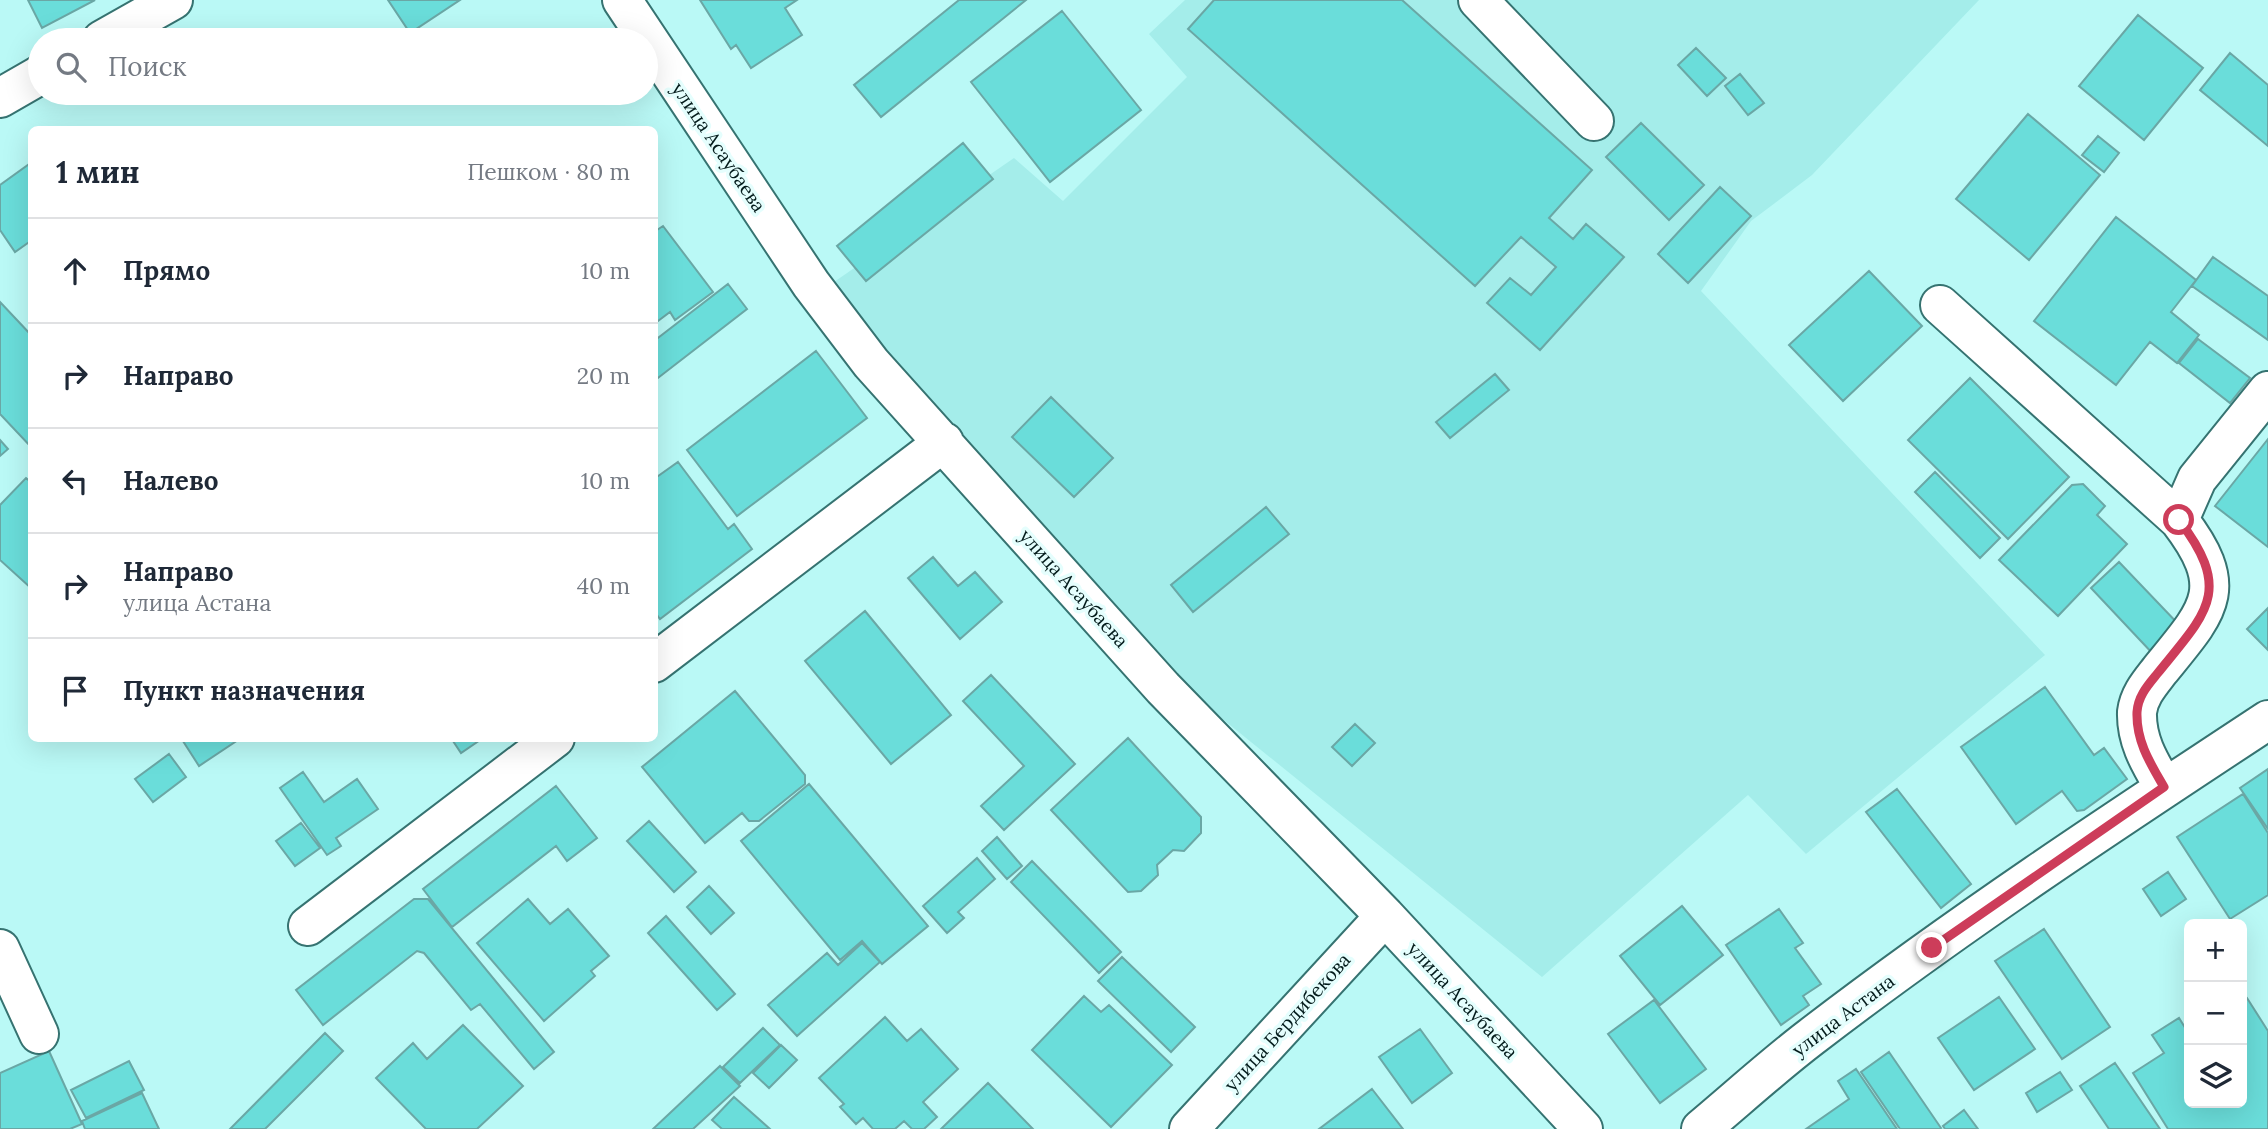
<!DOCTYPE html>
<html lang="ru">
<meta charset="utf-8">
<style>
body{margin:0;font-family:Lora,serif;background:#f2f2f3;color:#1f2937}
.controls{position:absolute;right:21px;bottom:21px;display:grid;overflow:hidden;border-radius:10px;box-shadow:0 7px 28px #0002}
.controls button{width:63px;height:63px;display:grid;place-items:center;padding:0;border:0;border-bottom:2px solid #e0e1e3;background:#fff;color:#1f2937;font:35px sans-serif}
.stop{position:absolute;width:21px;height:21px;margin:-16px;border:5px solid #cd3d5a;border-radius:50%;background:#fff}
.stop.end{background:#cd3d5a;border-color:#fff;box-shadow:0 2px 7px #0008}
.list{margin:0;padding:0;list-style:none}
h2{display:flex;justify-content:space-between;align-items:center;height:91px;margin:0;padding:0 28px;font-size:30px}
h2 small{font-size:23px;font-weight:400;color:#747a83}
.list li{display:grid;grid-template-columns:46px 1fr auto;gap:21px;align-items:center;box-sizing:border-box;height:105px;padding:0 28px;border-top:2px solid #e0e1e3}
.list b{display:block;font-size:26px;white-space:nowrap}
.list p{margin:0;font-size:23px;white-space:nowrap;color:#747a83}
.list em{font-size:23px;font-style:normal;color:#747a83}
.icon{flex:none;width:38px;height:38px;fill:none;stroke:currentColor;stroke-width:2;stroke-linecap:round;stroke-linejoin:round}
.map{position:relative;flex:none;width:2268px;height:1129px;overflow:hidden}
.search{position:absolute;background:#fff;box-shadow:0 7px 28px #0002;left:28px;top:28px;width:630px;height:77px;display:flex;align-items:center;gap:18px;box-sizing:border-box;padding:0 24px;border-radius:38px;color:#747a83;font-size:26px}
.panel{position:absolute;background:#fff;box-shadow:0 7px 28px #0002;left:28px;top:126px;width:630px;height:616px;border-radius:10px}
.map>svg:first-child{display:block}
.built{fill:#a4edea}
.building{fill:#6addda;stroke:#6aa7a5;stroke-width:2}
.lines{fill:none;stroke-linecap:round;stroke-linejoin:round}
.minor-casing{stroke:#367371;stroke-width:42}
.minor{stroke:#fff;stroke-width:38}
.route{stroke:#cd3d5a;stroke-width:9}
.labels{text-anchor:middle;dominant-baseline:central;stroke-width:7;stroke-linejoin:round;paint-order:stroke}
.street-label{font-size:19px;fill:#031b1b;stroke:#e5fefd}
</style>
<div class="map">
<svg width="2268" height="1129" viewBox="0 0 2268 1129">
<rect width="100%" height="100%" fill="#baf9f6"/>
<path class="built" d="M 1185,0 L 1979,0 L 1812,175 L 1751,221 L 1701,291 L 2045,655 L 1806,854 L 1748,795 L 1542,977 L 1183,687 L 937,449 L 834,282 L 1014,158 L 1063,201 L 1187,77 L 1149,34 Z"/>
<path class="building" d="M 28,0 L 95,0 L 42,28 Z
M 388,0 L 460,0 L 410,33 Z
M 700,0 L 797,0 L 785,8 L 802,35 L 751,68 L 736,45 L 731,49 Z
M 959,0 L 1026,0 L 881,117 L 854,85 Z
M 1214,0 L 1402,0 L 1592,170 L 1549,218 L 1573,239 L 1586,224 L 1624,257 L 1540,350 L 1487,303 L 1510,278 L 1531,295 L 1556,267 L 1521,237 L 1475,286 L 1188,29 Z
M 1062,11 L 1141,110 L 1050,182 L 971,82 Z
M 2138,15 L 2203,68 L 2144,140 L 2079,86 Z
M 1696,48 L 1726,78 L 1707,96 L 1678,65 Z
M 2230,53 L 2268,85 L 2268,146 L 2200,90 Z
M 1740,74 L 1764,103 L 1748,115 L 1725,86 Z
M 2028,114 L 2100,175 L 2029,260 L 1956,199 Z
M 1641,123 L 1704,185 L 1669,220 L 1606,157 Z
M 2098,136 L 2119,153 L 2104,172 L 2082,155 Z
M 963,143 L 993,179 L 866,281 L 837,246 Z
M 32,162 L 32,240 L 15,252 L 0,230 L 0,185 Z
M 1720,187 L 1751,216 L 1688,283 L 1658,254 Z
M 2116,217 L 2196,280 L 2171,312 L 2199,335 L 2177,363 L 2150,342 L 2116,385 L 2034,321 Z
M 663,226 L 713,292 L 675,320 L 670,312 L 654,324 L 654,232 Z
M 2213,257 L 2268,296 L 2268,340 L 2192,286 Z
M 1869,271 L 1922,326 L 1843,401 L 1789,345 Z
M 728,284 L 747,309 L 654,381 L 654,341 Z
M 0,302 L 32,336 L 32,448 L 0,414 Z
M 2198,339 L 2250,378 L 2230,403 L 2179,363 Z
M 816,351 L 867,418 L 737,516 L 687,450 Z
M 1495,374 L 1509,390 L 1450,438 L 1436,422 Z
M 1970,378 L 2069,477 L 2008,539 L 1908,440 Z
M 1051,397 L 1113,458 L 1074,497 L 1012,437 Z
M 2268,439 L 2268,547 L 2215,506 Z
M 0,440 L 8,449 L 0,456 Z
M 678,462 L 728,529 L 734,524 L 752,549 L 660,619 L 654,611 L 654,479 Z
M 1935,472 L 2000,538 L 1980,558 L 1915,492 Z
M 26,478 L 32,483 L 32,589 L 0,560 L 0,505 Z
M 2083,484 L 2105,506 L 2097,515 L 2127,544 L 2058,616 L 1999,560 L 2072,485 Z
M 1266,507 L 1289,534 L 1193,612 L 1171,585 Z
M 933,557 L 958,586 L 975,572 L 1002,602 L 960,639 L 908,578 Z
M 2119,562 L 2183,629 L 2155,656 L 2091,588 Z
M 2268,608 L 2268,650 L 2247,629 Z
M 865,611 L 951,715 L 891,764 L 805,661 Z
M 991,675 L 1075,764 L 1004,830 L 981,806 L 1024,766 L 963,701 Z
M 2045,687 L 2094,755 L 2104,748 L 2127,779 L 2084,810 L 2077,811 L 2062,791 L 2016,824 L 1961,747 Z
M 735,691 L 805,775 L 805,784 L 759,821 L 749,821 L 742,813 L 705,843 L 642,767 Z
M 1355,724 L 1375,743 L 1352,766 L 1332,747 Z
M 181,738 L 241,738 L 199,766 Z
M 451,738 L 483,738 L 461,753 Z
M 1128,738 L 1201,817 L 1201,833 L 1184,851 L 1173,850 L 1157,865 L 1158,875 L 1141,891 L 1128,892 L 1051,810 Z
M 169,754 L 186,777 L 153,802 L 135,779 Z
M 2268,769 L 2268,829 L 2240,788 Z
M 303,772 L 324,802 L 357,779 L 378,809 L 336,838 L 341,846 L 327,855 L 280,788 Z
M 809,784 L 928,926 L 882,964 L 862,941 L 840,960 L 741,841 Z
M 556,786 L 597,838 L 567,861 L 556,846 L 452,927 L 423,889 Z
M 1897,789 L 1971,884 L 1941,908 L 1866,812 Z
M 2243,794 L 2268,833 L 2268,895 L 2230,919 L 2177,837 Z
M 649,821 L 696,872 L 674,892 L 627,841 Z
M 301,823 L 320,848 L 295,866 L 276,841 Z
M 997,837 L 1022,866 L 1007,879 L 982,851 Z
M 977,858 L 995,879 L 958,912 L 964,918 L 947,933 L 923,906 Z
M 1032,861 L 1121,952 L 1099,973 L 1011,882 Z
M 2168,872 L 2186,899 L 2161,916 L 2143,889 Z
M 709,886 L 734,913 L 711,934 L 687,907 Z
M 414,899 L 428,899 L 554,1052 L 534,1069 L 480,1004 L 471,1010 L 424,953 L 417,951 L 323,1025 L 296,990 Z
M 528,899 L 550,924 L 568,909 L 609,956 L 591,971 L 595,976 L 544,1021 L 477,943 Z
M 1682,906 L 1723,955 L 1660,1005 L 1620,956 Z
M 1779,909 L 1803,943 L 1795,948 L 1821,984 L 1803,996 L 1809,1005 L 1781,1025 L 1726,945 Z
M 666,916 L 735,994 L 717,1010 L 648,933 Z
M 2044,929 L 2110,1027 L 2062,1059 L 1995,961 Z
M 862,943 L 880,962 L 797,1036 L 768,1005 L 827,953 L 838,965 Z
M 1122,957 L 1195,1027 L 1171,1052 L 1098,981 Z
M 1084,996 L 1101,1012 L 1109,1005 L 1172,1065 L 1111,1127 L 1032,1050 Z
M 1999,997 L 2035,1049 L 1974,1090 L 1938,1038 Z
M 2247,998 L 2268,1031 L 2268,1129 L 2168,1129 L 2133,1073 L 2164,1053 L 2152,1035 L 2179,1018 L 2189,1034 L 2189,1103 L 2242,1103 L 2242,1001 Z
M 1654,1000 L 1706,1069 L 1660,1103 L 1608,1034 Z
M 885,1017 L 907,1041 L 921,1029 L 958,1069 L 923,1102 L 937,1117 L 924,1129 L 912,1129 L 904,1121 L 895,1129 L 873,1129 L 863,1118 L 856,1124 L 840,1107 L 844,1104 L 819,1078 Z
M 463,1025 L 523,1086 L 477,1129 L 426,1129 L 376,1078 L 413,1043 L 427,1059 Z
M 763,1028 L 780,1045 L 740,1083 L 723,1067 Z
M 1420,1029 L 1452,1073 L 1412,1103 L 1379,1057 Z
M 325,1033 L 343,1051 L 265,1129 L 230,1129 Z
M 781,1045 L 797,1060 L 769,1088 L 753,1073 Z
M 49,1051 L 82,1124 L 70,1129 L 0,1129 L 0,1073 Z
M 1889,1052 L 1941,1128 L 1939,1129 L 1900,1129 L 1861,1072 Z
M 129,1061 L 144,1090 L 86,1118 L 71,1090 Z
M 2115,1063 L 2160,1129 L 2109,1129 L 2080,1086 Z
M 720,1066 L 740,1086 L 693,1129 L 653,1129 Z
M 1856,1069 L 1897,1129 L 1806,1129 L 1849,1099 L 1838,1081 Z
M 2060,1072 L 2072,1090 L 2037,1112 L 2026,1093 Z
M 988,1083 L 1033,1129 L 941,1129 Z
M 1372,1089 L 1403,1129 L 1319,1129 Z
M 142,1093 L 159,1129 L 85,1129 L 82,1121 Z
M 734,1097 L 770,1129 L 722,1129 L 712,1120 Z
M 1964,1110 L 1978,1129 L 1945,1129 L 1943,1126 Z"/>
<g class="lines">
<g class="minor-casing">
<path id="minor" d="M 622,0 L 811,284 L 871,363 L 1163,688 L 1385,916 L 1583,1129
M 1478,0 L 1594,121
M 102,40 L 173,0
M 0,98 L 40,75
M 1940,305 L 2179,520 C 2232,589 2209,610 2160,670 C 2150,683 2139,695 2137,712 C 2136,741 2150,763 2164,787
M 2179,520 L 2197,479 L 2268,391
M 654,663 L 944,442
M 308,926 L 555,738
M 0,949 L 39,1034
M 1189,1129 L 1385,916
M 1701,1129 C 1738,1098 1773,1066 1811,1037 C 1958,924 2113,822 2268,720"/>
</g>
<use href="#minor" class="minor"/>
</g>
<g class="lines">
<path class="route" d="M 1932,948 L 2164,787 C 2150,763 2136,741 2137,712 C 2138,696 2148,685 2157,674 C 2206,613 2234,592 2179,520"/>
</g>
<g class="labels">
<g class="street-label">
<text transform="translate(719 147) rotate(56)">улица Асаубаева</text>
<text transform="translate(1074 588) rotate(48)">улица Асаубаева</text>
<text transform="translate(1463 1000) rotate(47)">улица Асаубаева</text>
<text transform="translate(1843 1015) rotate(-37)">улица Астана</text>
<text transform="translate(1287 1022) rotate(-48)">улица Бердибекова</text>
</g>
</g>
</svg>
<div class="controls">
<button>+</button>
<button>−</button>
<button><svg class="icon" aria-label="layers" viewBox="0 0 24 24"><path d="M12 4l9 5-9 5-9-5zM3 14l9 5 9-5"/></svg></button>
</div>
<div class="stop" style="left:2179px;top:520px"></div>
<div class="stop end" style="left:1932px;top:948px"></div>
<div class="search"><svg class="icon" aria-label="search" viewBox="0 0 24 24"><circle cx="10" cy="10" r="6"/><path d="M15 15l6 6"/></svg>Поиск</div>
<section class="panel">
<h2>1 мин<small>Пешком · 80 m</small></h2>
<ul class="list">
<li><svg class="icon" aria-label="ahead" viewBox="0 0 24 24"><path d="M12 20V5M6 11l6-6 6 6"/></svg><div><b>Прямо</b></div><em>10 m</em></li>
<li><svg class="icon" aria-label="right" viewBox="0 0 24 24"><path d="M7 20v-9h11M14 6l5 5-5 5"/></svg><div><b>Направо</b></div><em>20 m</em></li>
<li><svg class="icon" aria-label="left" viewBox="0 0 24 24"><path d="M17 20v-9H6M10 6l-5 5 5 5"/></svg><div><b>Налево</b></div><em>10 m</em></li>
<li><svg class="icon" aria-label="right" viewBox="0 0 24 24"><path d="M7 20v-9h11M14 6l5 5-5 5"/></svg><div><b>Направо</b><p>улица Астана</p></div><em>40 m</em></li>
<li><svg class="icon" aria-label="arrive" viewBox="0 0 24 24"><path d="M6 21V4h12l-3 4 3 4H6"/></svg><div><b>Пункт назначения</b></div></li>
</ul>
</section>
</div>
